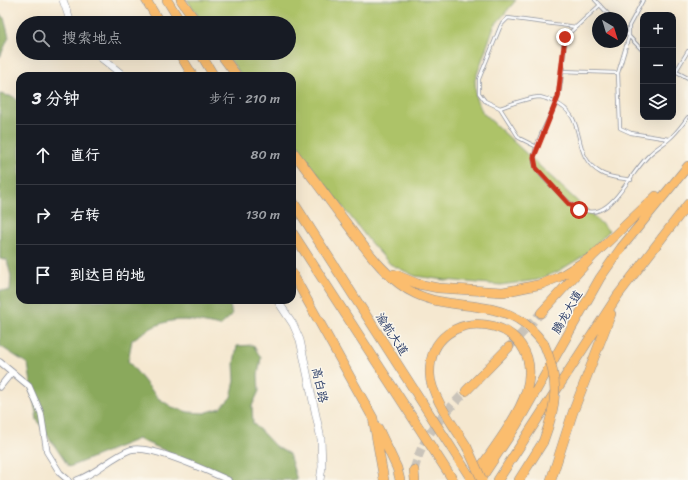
<!DOCTYPE html>
<html lang="zh">
<meta charset="utf-8">
<style>
body{margin:0;font-family:Sriracha,"LXGW WenKai TC",sans-serif;background:#242831;color:#f1f3f6}
.controls{position:absolute;right:12px;top:12px;display:grid;overflow:hidden;border-radius:8px;box-shadow:0 4px 16px #0002}
.controls button{width:36px;height:36px;display:grid;place-items:center;padding:0;border:0;border-bottom:1px solid #363941;background:#171b24;color:#f1f3f6;font:20px sans-serif}
.compass{position:absolute;left:592px;top:12px;width:36px;height:36px;border-radius:50%;background:#171b24;box-shadow:0 4px 16px #0002;rotate:142deg}
.stop{position:absolute;width:12px;height:12px;margin:-9px;border:3px solid #c8321e;border-radius:50%;background:#fff}
.stop.end{background:#c8321e;border-color:#fff;box-shadow:0 1px 4px #0008}
.list{margin:0;padding:0;list-style:none}
h2{display:flex;justify-content:space-between;align-items:center;height:52px;margin:0;padding:0 16px;font-size:17px}
h2 small{font-size:13px;font-weight:400;color:#9ea1a6}
.list li{display:grid;grid-template-columns:26px 1fr auto;gap:12px;align-items:center;box-sizing:border-box;height:60px;padding:0 16px;border-top:1px solid #363941}
.list b{display:block;font-size:15px;white-space:nowrap}
.list em{font-size:13px;font-style:normal;color:#9ea1a6}
.icon{flex:none;width:22px;height:22px;fill:none;stroke:currentColor;stroke-width:2;stroke-linecap:round;stroke-linejoin:round}
.map{position:relative;flex:none;width:688px;height:480px;overflow:hidden}
.search{position:absolute;background:#171b24;box-shadow:0 4px 16px #0002;left:16px;top:16px;width:280px;height:44px;display:flex;align-items:center;gap:10px;box-sizing:border-box;padding:0 14px;border-radius:22px;color:#9ea1a6;font-size:15px}
.panel{position:absolute;background:#171b24;box-shadow:0 4px 16px #0002;left:16px;top:72px;width:280px;height:232px;border-radius:12px}
.map>svg:first-child{display:block}
.green{fill:#adc367;stroke:#647962}
.forest{fill:#8aa95c;stroke:#526c5d}
.lines{fill:none;stroke-linecap:round;stroke-linejoin:round}
.trunk-tunnel{stroke:#c9c3b9;stroke-width:9;stroke-dasharray:9 4.5;stroke-linecap:butt}
.service-casing{stroke:#888c97;stroke-width:4}
.minor-casing{stroke:#888c97;stroke-width:7}
.tertiary-casing{stroke:#888c97;stroke-width:8}
.trunk-casing{stroke:#888c97;stroke-width:10}
.service{stroke:#fff;stroke-width:2.5}
.minor{stroke:#fff;stroke-width:5.5}
.tertiary{stroke:#fff;stroke-width:7}
.trunk{stroke:#fbbd6e;stroke-width:9}
.trunk-bridge-casing{stroke:#888c97;stroke-width:10;stroke-linecap:butt}
.trunk-bridge{stroke:#fbbd6e;stroke-width:9}
.route{stroke:#c8321e;stroke-width:5}
.labels{text-anchor:middle;dominant-baseline:central;stroke-width:3;stroke-linejoin:round;paint-order:stroke}
.street-label{font-size:12px;fill:#1b2f5e;stroke:#fbf7ec}
</style>
<div class="map">
<svg width="688" height="480" viewBox="0 0 688 480">
<rect width="100%" height="100%" fill="#fbf7ec"/>
<filter id="ink" filterUnits="userSpaceOnUse"><feTurbulence type="fractalNoise" baseFrequency=".025" numOctaves="2"/><feDisplacementMap in="SourceGraphic" scale="8" xChannelSelector="R" yChannelSelector="G"/><feConvolveMatrix kernelMatrix="1 2 1 2 8 2 1 2 1" color-interpolation-filters="sRGB"/></filter>
<filter id="wash" filterUnits="userSpaceOnUse"><feTurbulence type="fractalNoise" baseFrequency=".012" numOctaves="4" result="noise"/><feDisplacementMap in="SourceGraphic" scale="16" xChannelSelector="R" yChannelSelector="G"/><feGaussianBlur stdDeviation="0.9" result="paint"/><feColorMatrix in="noise" values="0 0 0 0 0 0 0 0 0 0 0 0 0 0 0 0 0 1.4 0 .05"/><feComposite in="paint" operator="in"/></filter>
<g filter="url(#wash)">
<rect width="100%" height="100%" fill="#f5e8d0"/>
<path class="green" d="M 187,0 L 516,0 L 494,26 L 475,80 L 476,99 L 483,113 L 609,231 L 587,254 L 557,272 L 537,280 L 501,285 L 445,280 L 415,276 L 390,264 L 370,242 L 292,141 L 292,76 L 242,76 L 225,53 L 289,53 L 289,23 L 203,23 Z"/>
<path class="forest" d="M 0,15 L 4,18 L 9,37 L 0,57 Z
M 0,94 L 14,97 L 20,105 L 20,300 L 229,300 L 232,315 L 220,326 C 180,317 166,316 132,340 L 128,361 L 158,398 L 172,407 L 188,412 L 204,413 L 221,408 L 231,397 L 235,381 L 234,363 L 237,346 L 253,345 L 261,358 L 258,375 L 259,391 L 252,406 L 253,423 L 275,446 L 289,454 L 297,480 L 234,480 L 138,439 L 69,467 L 37,420 L 28,364 L 0,346 L 0,290 L 10,291 L 11,276 L 7,260 L 0,259 Z"/>
</g>
<g filter="url(#ink)">
<g class="lines">
<path class="trunk-tunnel" d="M 509,347 L 541,313
M 414,470 C 424,433 441,418 466,391"/>
<g class="service-casing">
<path id="service" d="M 595,0 L 612,18
M 643,0 L 629,26 L 629,36 L 618,73 L 620,128 L 631,133 L 669,139
M 600,5 L 565,37 C 563,56 563,78 558,97 C 552,117 537,135 534,156 C 532,170 547,181 556,190 C 604,243 618,187 649,155 C 655,149 662,145 668,140 C 676,134 682,125 688,117
M 622,29 L 643,51
M 673,70 L 688,78
M 561,71 L 618,73
M 676,71 L 688,51
M 500,108 C 512,104 526,98 539,97 C 543,97 549,100 554,102 C 590,117 568,154 601,173 C 609,178 621,178 631,180
M 537,147 L 519,138 L 500,108 L 485,101 L 479,93 L 479,79 L 501,25 L 508,18 L 576,27"/>
</g>
<g class="minor-casing">
<path id="minor" d="M 0,362 L 29,386 L 41,413 L 47,452 L 60,473 L 68,480
M 0,387 L 12,372
M 77,480 C 96,474 111,457 130,450 C 148,443 210,472 228,480"/>
</g>
<g class="tertiary-casing">
<path id="tertiary" d="M 63,0 L 71,23
M 95,53 L 124,76
M 277,300 L 293,324 L 300,340 L 321,439 L 322,467 L 320,480"/>
</g>
<g class="trunk-casing">
<path id="trunk" d="M 146,0 L 160,23
M 167,0 L 181,23
M 181,0 L 197,23
M 179,53 L 193,76
M 200,53 L 214,76
M 220,53 L 237,76
M 292,150 C 308,172 325,194 341,216 C 361,242 385,280 416,294 C 448,309 487,301 518,319 C 529,325 537,335 544,344
M 292,200 L 472,480
M 292,232 L 453,480
M 292,273 L 373,418 L 384,480
M 394,274 L 418,284 L 438,288 L 503,292 L 542,284 L 559,277 L 593,256
M 541,313 L 593,256 L 656,196
M 466,391 L 509,347
M 378,428 L 397,468 L 400,480
M 467,447 C 456,429 430,395 430,374 C 428,299 550,312 526,392 C 517,420 489,454 472,480
M 414,470 L 415,480
M 480,480 L 516,426 L 600,278 L 621,248 L 688,166
M 498,480 L 618,295 L 688,204
M 519,480 L 543,442
M 551,480 L 573,412 L 611,314"/>
</g>
<use href="#service" class="service"/>
<use href="#minor" class="minor"/>
<use href="#tertiary" class="tertiary"/>
<use href="#trunk" class="trunk"/>
<g class="trunk-bridge-casing">
<path id="trunk-bridge" d="M 543,442 C 557,405 560,381 544,344
M 467,447 L 482,480"/>
</g>
<use href="#trunk-bridge" class="trunk-bridge"/>
</g>
</g>
<g class="lines" filter="url(#ink)">
<path class="route" d="M 565,37 L 558,97 L 534,157 L 536,168 L 569,204 L 579,210"/>
</g>
<g class="labels">
<g class="street-label">
<text transform="translate(567 312) rotate(-60)">腾龙大道</text>
<text transform="translate(392 334) rotate(57)">渝航大道</text>
<text transform="translate(320 385) rotate(78)">高白路</text>
</g>
</g>
</svg>
<div class="controls">
<button>+</button>
<button>−</button>
<button><svg class="icon" aria-label="layers" viewBox="0 0 24 24"><path d="M12 4l9 5-9 5-9-5zM3 14l9 5 9-5"/></svg></button>
</div>
<svg class="compass" viewBox="-18 -18 36 36"><path d="M0-13l5 13h-10z" fill="#e53935"/><path d="M0 13l5-13h-10z" fill="#9ea1a6"/></svg>
<div class="stop" style="left:579px;top:210px"></div>
<div class="stop end" style="left:565px;top:37px"></div>
<div class="search"><svg class="icon" aria-label="search" viewBox="0 0 24 24"><circle cx="10" cy="10" r="6"/><path d="M15 15l6 6"/></svg>搜索地点</div>
<section class="panel">
<h2>3 分钟<small>步行 · 210 m</small></h2>
<ul class="list">
<li><svg class="icon" aria-label="ahead" viewBox="0 0 24 24"><path d="M12 20V5M6 11l6-6 6 6"/></svg><div><b>直行</b></div><em>80 m</em></li>
<li><svg class="icon" aria-label="right" viewBox="0 0 24 24"><path d="M7 20v-9h11M14 6l5 5-5 5"/></svg><div><b>右转</b></div><em>130 m</em></li>
<li><svg class="icon" aria-label="arrive" viewBox="0 0 24 24"><path d="M6 21V4h12l-3 4 3 4H6"/></svg><div><b>到达目的地</b></div></li>
</ul>
</section>
</div>
